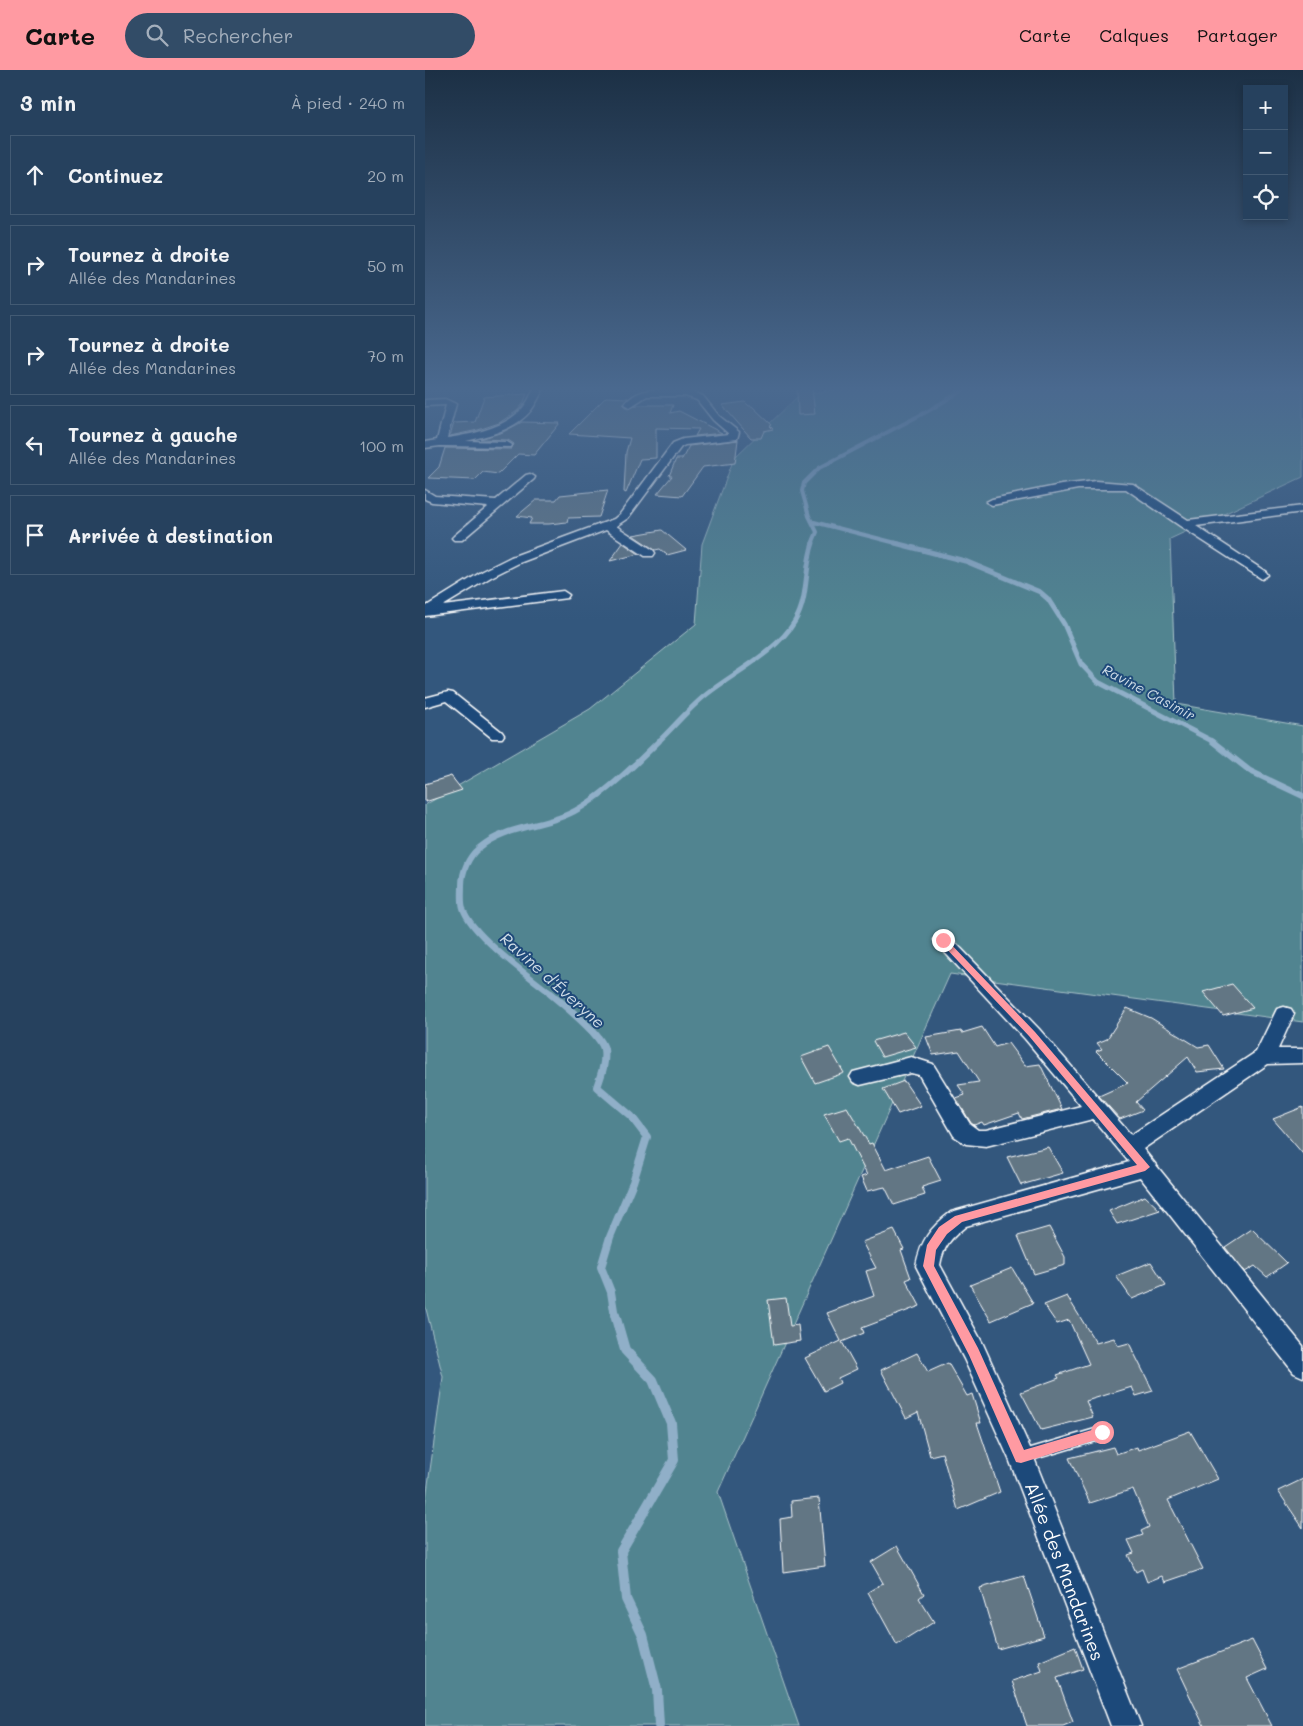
<!DOCTYPE html>
<html lang="fr">
<meta charset="utf-8">
<style>
body{margin:0;font-family:Mali,sans-serif;background:#324c67;color:#f1f3f6}
.controls{position:absolute;right:15px;top:15px;display:grid;overflow:hidden;border-radius:0px;box-shadow:0 2px 8px #0003}
.controls button{width:45px;height:45px;display:grid;place-items:center;padding:0;border:0;border-bottom:1px solid #425a73;background:#26415e;color:#f1f3f6;font:25px sans-serif}
.stop{position:absolute;width:15px;height:15px;margin:-11px;border:4px solid #ff9aa2;border-radius:50%;background:#fff}
.stop.end{background:#ff9aa2;border-color:#fff;box-shadow:0 1px 5px #0008}
.list{margin:0;padding:0;list-style:none}
h2{display:flex;justify-content:space-between;align-items:center;height:65px;margin:0;padding:0 20px;font-size:21px}
h2 small{font-size:16px;font-weight:400;color:#a4afbc}
.list li{display:grid;grid-template-columns:32px 1fr auto;gap:15px;align-items:center;box-sizing:border-box;height:80px;margin:0 10px 10px;padding:0 10px;border:1px solid #425a73;border-radius:0px}
.list b{display:block;font-size:19px;white-space:nowrap}
.list p{margin:0;font-size:16px;white-space:nowrap;color:#a4afbc}
.list em{font-size:16px;font-style:normal;color:#a4afbc}
.icon{flex:none;width:28px;height:28px;fill:none;stroke:currentColor;stroke-width:2;stroke-linecap:round;stroke-linejoin:round}
.map{position:relative;flex:none;width:878px;height:1656px;overflow:hidden}
header{display:flex;align-items:center;gap:30px;box-sizing:border-box;height:70px;padding:0 25px;background:#ff9aa2;color:#111}
header strong{font-size:24px}
nav{display:flex;gap:28px;margin-inline-start:auto;font-size:18px}
.search{width:350px;height:45px;background:#324c67;display:flex;align-items:center;gap:12px;box-sizing:border-box;padding:0 18px;border-radius:28px;color:#a4afbc;font-size:19px}
main{display:flex}
aside{flex:1;background:#26415e}
.map>svg:first-child{display:block}
.green{fill:#518490;stroke:#a8c2c8}
.lines{fill:none;stroke-linecap:round;stroke-linejoin:round}
.stream-far4{stroke:#90afc8;stroke-width:4}
.stream-far3{stroke:#90afc8;stroke-width:5}
.stream-far2{stroke:#90afc8;stroke-width:6}
.stream-far1{stroke:#90afc8;stroke-width:8}
.stream{stroke:#90afc8;stroke-width:10}
.building{fill:#627684;stroke:#fff}
.service-casing{stroke:#fff;stroke-width:3}
.minor-casing{stroke:#fff;stroke-width:3}
.service{fill:#1f4a7a;fill-rule:evenodd}
.minor{fill:#1f4a7a;fill-rule:evenodd}
.route{fill:#ff9aa2}
.labels{text-anchor:middle;dominant-baseline:central;stroke-width:4;stroke-linejoin:round;paint-order:stroke}
.far-water-label{font-size:14px;font-style:italic;fill:#d1dee8;stroke:#1f4a7a}
.water-label{font-size:16px;font-style:italic;fill:#d1dee8;stroke:#1f4a7a}
.near-street-label{font-size:18px;fill:#fff;stroke:#1f4a7a}
</style>
<header>
<strong>Carte</strong>
<div class="search"><svg class="icon" aria-label="search" viewBox="0 0 24 24"><circle cx="10" cy="10" r="6"/><path d="M15 15l6 6"/></svg>Rechercher</div>
<nav><a>Carte</a><a>Calques</a><a>Partager</a></nav>
</header>
<main>
<aside>
<h2>3 min<small>À pied · 240 m</small></h2>
<ul class="list">
<li><svg class="icon" aria-label="ahead" viewBox="0 0 24 24"><path d="M12 20V5M6 11l6-6 6 6"/></svg><div><b>Continuez</b></div><em>20 m</em></li>
<li><svg class="icon" aria-label="right" viewBox="0 0 24 24"><path d="M7 20v-9h11M14 6l5 5-5 5"/></svg><div><b>Tournez à droite</b><p>Allée des Mandarines</p></div><em>50 m</em></li>
<li><svg class="icon" aria-label="right" viewBox="0 0 24 24"><path d="M7 20v-9h11M14 6l5 5-5 5"/></svg><div><b>Tournez à droite</b><p>Allée des Mandarines</p></div><em>70 m</em></li>
<li><svg class="icon" aria-label="left" viewBox="0 0 24 24"><path d="M17 20v-9H6M10 6l-5 5 5 5"/></svg><div><b>Tournez à gauche</b><p>Allée des Mandarines</p></div><em>100 m</em></li>
<li><svg class="icon" aria-label="arrive" viewBox="0 0 24 24"><path d="M6 21V4h12l-3 4 3 4H6"/></svg><div><b>Arrivée à destination</b></div></li>
</ul>
</aside>
<div class="map">
<svg width="878" height="1656" viewBox="0 0 878 1656">
<rect width="100%" height="100%" fill="#33577d"/>
<filter id="ink" filterUnits="userSpaceOnUse"><feTurbulence type="fractalNoise" baseFrequency=".02" numOctaves="2"/><feDisplacementMap in="SourceGraphic" scale="10" xChannelSelector="R" yChannelSelector="G"/><feConvolveMatrix kernelMatrix="1 2 1 2 8 2 1 2 1" color-interpolation-filters="sRGB"/></filter>
<g filter="url(#ink)">
<path class="green" d="M 424,318 L 878,318 L 878,407 L 745,469 L 751,634 L 878,656 L 878,952 L 525,904 L 293,1422 L 374,1656 L 0,1656 L 0,1436 L 18,1307 L 0,1235 L 0,735 L 165,639 L 271,554 L 277,474 L 309,388 L 374,325 Z"/>
<g class="lines">
<path class="stream-far4" d="M 389,452 L 475,474
M 387,474 L 392,462 L 384,446 L 377,421 L 379,413 L 394,398 L 503,341 L 541,318"/>
<path class="stream-far3" d="M 470,473 L 540,491 L 615,522 L 623,529 L 639,554 L 656,594 L 673,612 L 789,672
M 233,672 C 249,657 264,638 282,624 C 310,602 352,582 370,551 C 384,528 379,498 388,473"/>
<path class="stream-far2" d="M 787,671 L 825,701 L 878,726
M 128,925 C 106,908 45,864 38,838 C 36,832 37,823 37,815 C 37,802 43,787 54,778 C 77,758 111,757 139,746 C 170,734 210,695 234,671"/>
<path class="stream-far1" d="M 126,924 C 138,934 176,964 179,979 C 181,993 176,1005 172,1017 L 206,1046 L 222,1067 L 208,1112 L 185,1167 L 176,1197 L 186,1222 L 190,1247"/>
<path class="stream" d="M 190,1245 L 200,1280 L 228,1310 L 246,1353 L 249,1390 L 196,1481 L 201,1529 L 218,1565 L 232,1620 L 234,1656"/>
</g>
<path class="building" d="M 372,318 L 387,318 L 390,344 L 373,345 Z
M 102,324 L 98,334 L 92,341 L 74,353 L 53,360 L 25,366 L 29,353 L 50,352 L 59,327 Z
M 181,327 L 203,328 L 198,334 L 204,339 L 212,335 L 248,335 L 245,343 L 254,341 L 297,363 L 270,366 L 274,359 L 231,358 L 231,388 L 215,389 L 201,423 L 199,422 L 201,382 L 205,368 L 144,364 Z
M 320,332 L 324,336 L 327,336 L 347,355 L 345,356 L 348,359 L 339,361 L 336,368 L 326,368 L 297,335 Z
M 97,352 L 135,353 L 109,385 L 93,384 L 73,404 L 58,402 L 50,410 L 3,408 L 14,397 L 20,378 L 86,379 L 89,374 L 83,370 L 55,369 L 78,362 Z
M 313,370 L 310,393 L 278,397 L 257,426 L 232,424 L 247,406 L 244,406 L 251,389 L 257,389 L 264,376 Z
M 183,420 L 174,447 L 143,448 L 142,452 L 124,454 L 104,454 L 107,448 L 92,446 L 111,430 L 131,430 L 135,425 Z
M 237,460 L 261,480 L 242,485 L 235,479 L 230,480 L 208,465 Z
M 198,473 L 214,484 L 185,491 Z
M 26,706 L 37,720 L 0,732 L 0,714 Z
M 807,914 L 828,938 L 798,946 L 778,922 Z
M 702,938 L 726,948 L 773,977 L 784,975 L 799,999 L 772,1002 L 763,987 L 711,1032 L 718,1040 L 695,1049 L 674,1026 L 703,1013 L 671,981 L 677,979 L 672,973 L 682,969 Z
M 557,957 L 570,977 L 583,973 L 600,996 L 615,994 L 637,1039 L 597,1049 L 594,1043 L 559,1055 L 557,1052 L 549,1055 L 546,1053 L 531,1028 L 540,1025 L 533,1015 L 554,1012 L 534,981 L 508,985 L 501,967 L 536,961 L 537,963 Z
M 479,962 L 491,977 L 457,987 L 448,971 Z
M 404,977 L 419,1003 L 390,1013 L 376,987 Z
M 479,1011 L 496,1036 L 473,1044 L 458,1019 Z
M 422,1037 L 444,1074 L 447,1073 L 461,1100 L 503,1086 L 516,1111 L 497,1117 L 500,1125 L 469,1135 L 460,1117 L 442,1121 L 436,1107 L 442,1105 L 423,1068 L 414,1071 L 399,1044 Z
M 878,1037 L 878,1084 L 848,1049 Z
M 623,1077 L 638,1103 L 596,1115 L 582,1087 Z
M 720,1126 L 735,1140 L 692,1154 L 684,1141 Z
M 624,1157 L 640,1187 L 640,1195 L 609,1204 L 593,1166 Z
M 827,1159 L 862,1193 L 842,1207 L 830,1196 L 820,1202 L 800,1177 Z
M 469,1160 L 479,1179 L 476,1180 L 486,1208 L 481,1210 L 495,1236 L 437,1258 L 439,1263 L 417,1272 L 432,1299 L 413,1308 L 415,1313 L 399,1321 L 380,1288 L 416,1271 L 402,1243 L 449,1226 L 441,1201 L 451,1198 L 437,1172 Z
M 726,1192 L 741,1215 L 707,1229 L 691,1206 Z
M 587,1198 L 608,1233 L 566,1251 L 545,1215 Z
M 642,1226 L 671,1273 L 689,1268 L 693,1276 L 704,1273 L 728,1321 L 711,1326 L 707,1317 L 661,1331 L 668,1347 L 616,1360 L 596,1322 L 634,1308 L 632,1305 L 664,1294 L 644,1250 L 632,1254 L 619,1235 Z
M 361,1228 L 365,1256 L 373,1255 L 375,1271 L 349,1275 L 343,1230 Z
M 492,1283 L 503,1302 L 523,1293 L 542,1326 L 547,1324 L 556,1353 L 552,1353 L 575,1422 L 533,1440 L 517,1383 L 505,1386 L 493,1342 L 481,1348 L 456,1300 Z
M 765,1361 L 793,1409 L 743,1430 L 778,1499 L 740,1512 L 737,1506 L 722,1512 L 717,1499 L 711,1502 L 703,1485 L 709,1483 L 703,1470 L 718,1465 L 716,1461 L 724,1457 L 708,1419 L 665,1433 L 644,1388 L 688,1377 L 691,1384 L 712,1377 L 713,1380 Z
M 878,1409 L 878,1458 L 853,1421 Z
M 394,1428 L 400,1496 L 358,1502 L 355,1449 L 367,1447 L 366,1431 Z
M 472,1476 L 499,1524 L 494,1528 L 509,1552 L 472,1575 L 443,1522 L 458,1513 L 446,1492 Z
M 599,1506 L 619,1566 L 573,1579 L 555,1518 Z
M 827,1570 L 842,1599 L 822,1608 L 847,1656 L 779,1656 L 752,1599 Z
M 650,1577 L 658,1599 L 632,1608 L 648,1652 L 638,1656 L 602,1656 L 587,1611 L 617,1601 L 614,1592 Z"/>
<g class="lines">
<g class="service-casing">
<path id="service" d="M 677,1357 L 682,1359 L 684,1363 L 682,1367 L 677,1369 L 596,1393 L 591,1392 L 589,1387 L 591,1382 L 596,1381 Z"/>
</g>
<g class="minor-casing">
<path id="minor" d="M 109,318 L 119,318 C 115,325 112,332 107,339 C 92,359 65,365 41,371 L 82,372 L 87,375 L 86,377 L 15,376 L 0,378 L 0,372 L 12,370 L 21,335 L 0,336 L 0,330 L 20,329 L 31,334 L 22,368 C 48,364 83,358 100,335 C 104,330 106,324 109,318 Z
M 243,318 L 256,318 L 278,326 L 294,346 L 314,362 L 312,369 L 260,375 L 256,377 L 203,448 L 191,456 L 228,480 L 230,483 L 228,486 L 220,486 L 181,460 L 94,493 L 66,507 L 18,536 L 138,521 L 144,525 L 142,528 L 0,546 L 0,537 L 58,501 L 86,487 L 189,449 L 195,444 L 248,373 L 258,369 L 304,364 L 288,350 L 272,330 L 260,326 L 222,326 L 205,337 L 200,334 C 210,320 228,319 244,319 Z
M 105,404 L 110,407 L 109,409 L 37,470 L 29,470 L 27,468 L 29,466 L 63,437 L 7,432 L 0,429 L 0,420 L 10,426 L 71,430 L 101,405 Z
M 671,411 L 708,414 L 763,450 L 878,436 L 878,442 L 771,456 L 841,502 L 843,505 L 837,509 L 755,456 L 701,419 L 653,419 L 567,435 L 561,432 L 567,429 L 636,415 Z
M 23,622 L 28,623 L 77,662 L 79,665 L 77,668 L 67,668 L 21,631 L 0,637 L 0,628 Z
M 518,864 L 524,866 L 614,959 L 706,1065 L 831,982 L 852,939 L 859,937 L 866,939 L 869,944 L 853,979 L 878,979 L 878,993 L 843,994 L 718,1079 L 878,1276 L 878,1307 L 869,1303 L 715,1107 L 541,1156 C 526,1168 518,1177 515,1195 L 558,1274 L 605,1378 L 716,1656 L 686,1656 L 584,1389 L 539,1289 L 491,1196 C 496,1170 505,1158 526,1142 L 704,1092 L 668,1049 L 561,1076 L 541,1074 L 529,1066 L 494,1005 L 486,1003 L 435,1015 L 428,1012 L 425,1007 L 428,1002 L 486,987 L 508,994 L 545,1054 L 553,1060 L 561,1060 L 656,1036 L 600,969 L 512,874 L 509,870 L 512,866 Z"/>
</g>
<use href="#service" class="service"/>
<use href="#minor" class="minor"/>
</g>
</g>
<linearGradient id="sky" x2="0" y2="1"><stop stop-color="#1c3045"/><stop offset="0.58" stop-color="#4a698f"/><stop offset="1" stop-color="#4a698f" stop-opacity="0"/></linearGradient>
<rect width="878" height="550" fill="url(#sky)"/>
<path class="route" d="M 518,868 L 521,869 L 610,962 L 725,1097 L 720,1101 L 537,1152 L 522,1164 L 511,1180 L 509,1196 L 553,1278 L 599,1380 L 677,1357 L 681,1358 L 683,1362 L 681,1367 L 677,1368 L 596,1393 L 591,1392 L 544,1285 L 498,1196 L 502,1175 L 514,1157 L 530,1146 L 712,1095 L 604,966 L 515,872 L 515,869 Z"/>
<g class="labels">
<g class="far-water-label">
<text transform="translate(724 622) rotate(28)">Ravine Casimir</text>
</g>
<g class="water-label">
<text transform="translate(128 910) rotate(42)">Ravine d'Éveryne</text>
</g>
<g class="near-street-label">
<text transform="translate(640 1501) rotate(69)">Allée des Mandarines</text>
</g>
</g>
</svg>
<div class="controls">
<button>+</button>
<button>−</button>
<button><svg class="icon" aria-label="locate" viewBox="0 0 24 24"><circle cx="12" cy="12" r="6"/><path d="M12 2v4M12 18v4M2 12h4M18 12h4"/></svg></button>
</div>
<div class="stop" style="left:677px;top:1362px"></div>
<div class="stop end" style="left:518px;top:870px"></div>
</div>
</main>
